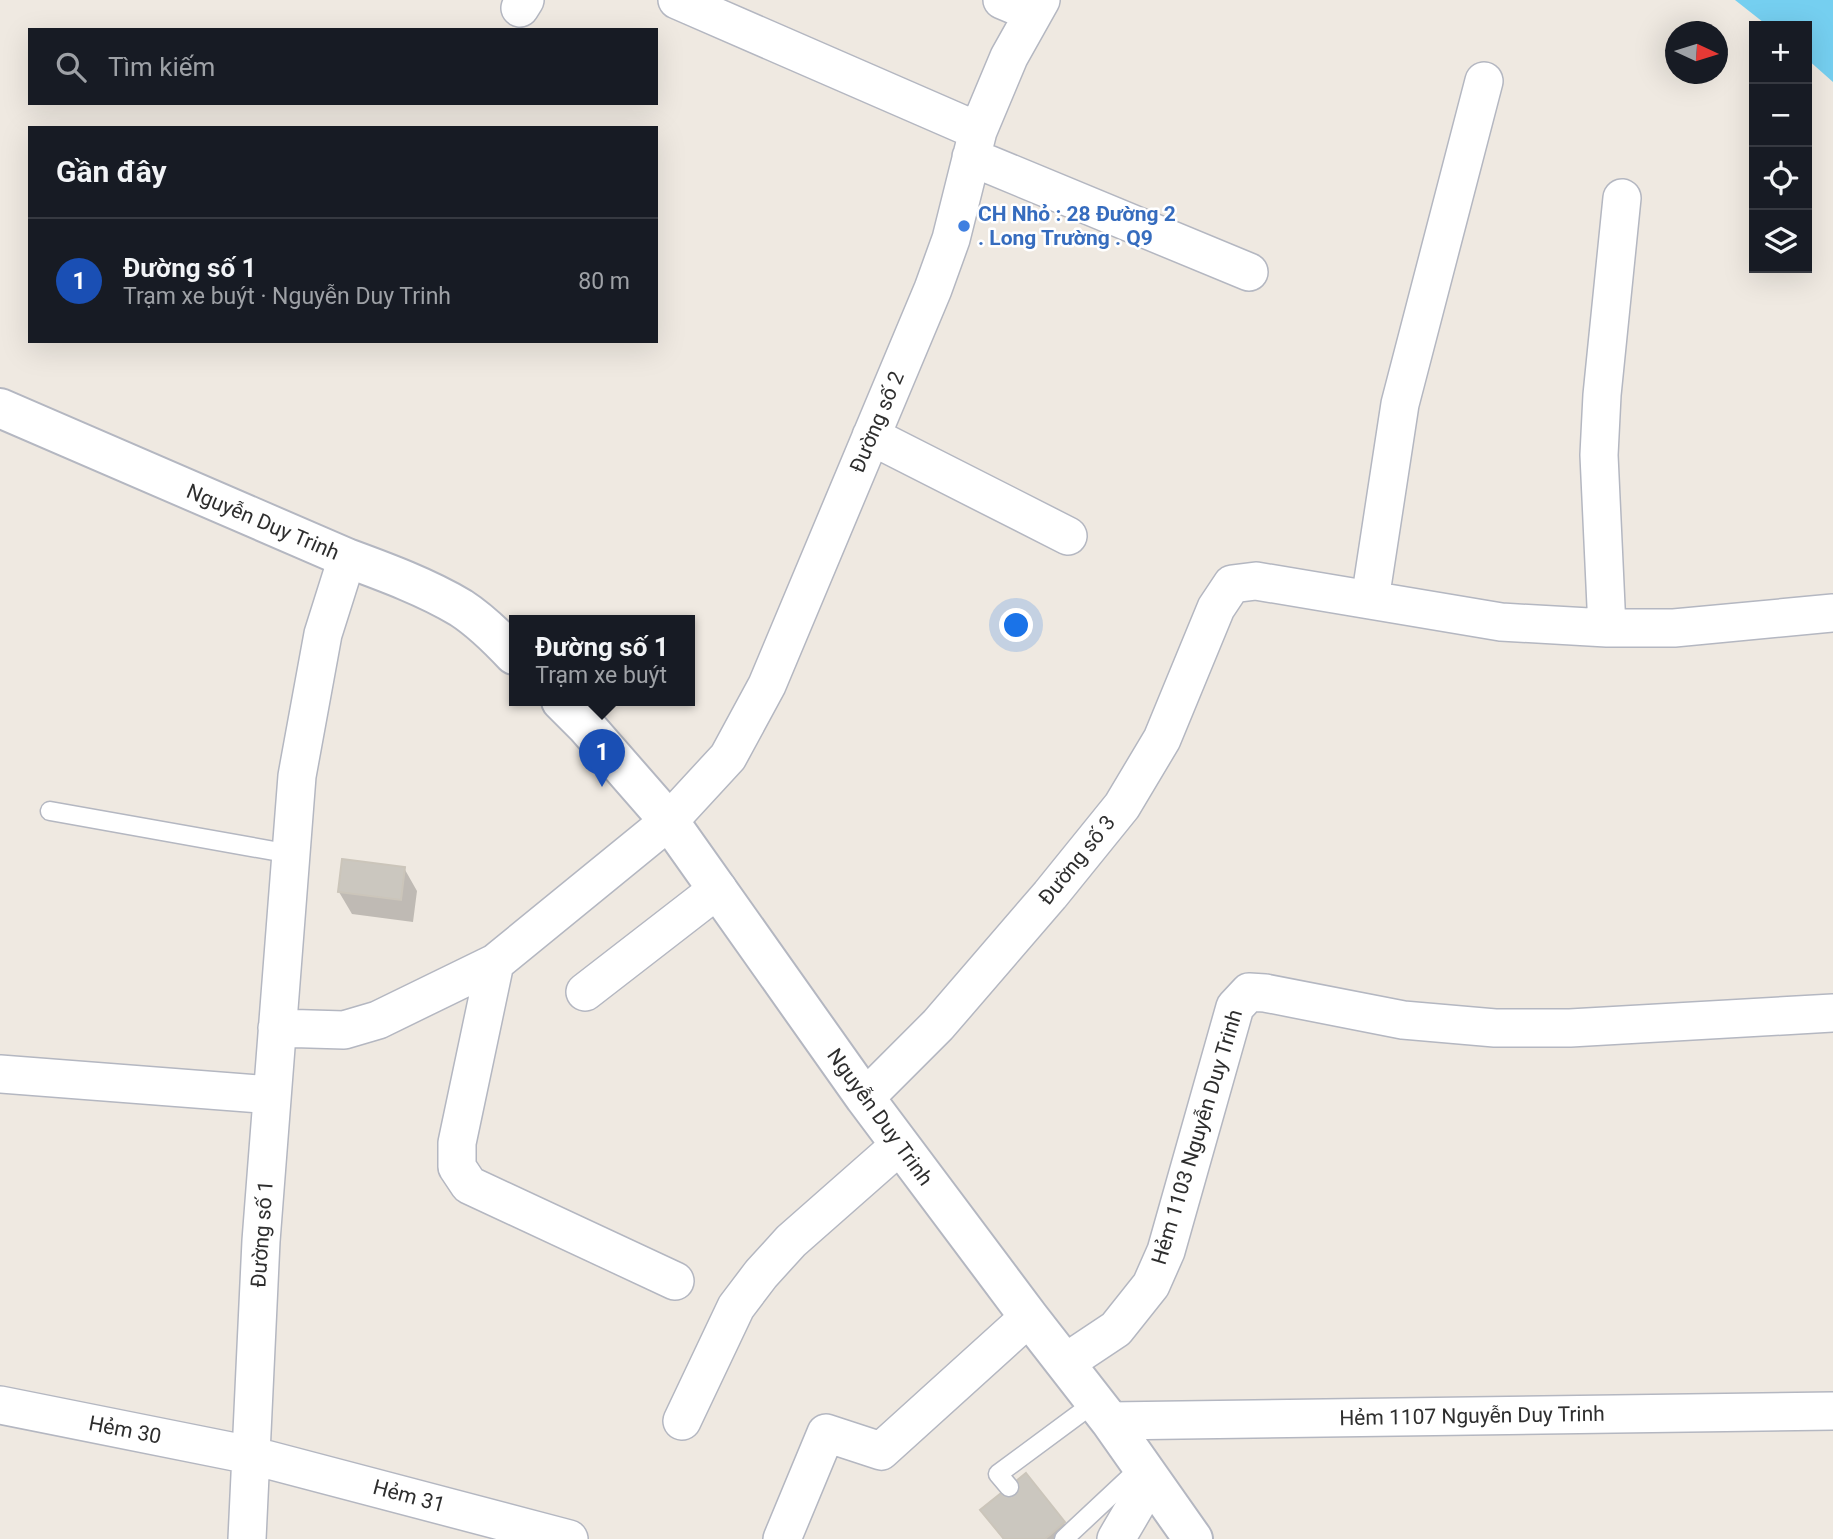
<!DOCTYPE html>
<html lang="vi">
<meta charset="utf-8">
<style>
body{margin:0;font-family:Roboto,sans-serif;background:#20242c;color:#f1f3f6}
.controls{position:absolute;right:21px;top:21px;display:grid;overflow:hidden;border-radius:0px;box-shadow:0 7px 28px #0002}
.controls button{width:63px;height:63px;display:grid;place-items:center;padding:0;border:0;border-bottom:2px solid #363941;background:#171b24;color:#f1f3f6;font:35px sans-serif}
.compass{position:absolute;left:1665px;top:21px;width:63px;height:63px;border-radius:50%;background:#171b24;box-shadow:0 7px 28px #0002;rotate:94deg}
.you{position:absolute;left:1017px;top:626px;width:24px;height:24px;margin:-18px;border:5px solid #fff;border-radius:50%;background:#1a73e8;box-shadow:0 0 0 10px #1a73e833}
.badge{display:grid;place-items:center;width:46px;height:46px;border-radius:50%;background:#7c3aed;color:#fff;font-size:23px;font-weight:700}
.pin{position:absolute;translate:-50% -58px;filter:drop-shadow(0 2px 4px #0008)}
.pin::after{content:'';position:absolute;top:37px;width:24px;height:21px;background:inherit;clip-path:polygon(0 0,100% 0,50% 100%)}
.popup{position:absolute;left:509px;top:615px;width:186px;height:91px;box-sizing:border-box;display:grid;place-content:center;border-radius:0px;background:#171b24;filter:drop-shadow(0 2px 5px #0005);font-size:23px;white-space:nowrap;color:#9ea1a6}
.popup b{font-size:26px;color:#f1f3f6}
.popup::after{content:'';position:absolute;left:50%;top:100%;margin-left:-14px;border:14px solid transparent;border-top-color:#171b24}
.list{margin:0;padding:0;list-style:none}
h2{display:flex;justify-content:space-between;align-items:center;height:91px;margin:0;padding:0 28px;font-size:30px}
h2 small{font-size:23px;font-weight:400;color:#9ea1a6}
.list li{display:grid;grid-template-columns:46px 1fr auto;gap:21px;align-items:center;box-sizing:border-box;height:126px;padding:0 28px;border-top:2px solid #363941}
.list b{display:block;font-size:26px;white-space:nowrap}
.list p{margin:0;font-size:23px;white-space:nowrap;color:#9ea1a6}
.list em{font-size:23px;font-style:normal;color:#9ea1a6}
.icon{flex:none;width:38px;height:38px;fill:none;stroke:currentColor;stroke-width:2;stroke-linecap:round;stroke-linejoin:round}
.map{position:relative;flex:none;width:1833px;height:1539px;overflow:hidden}
.search{position:absolute;background:#171b24;box-shadow:0 7px 28px #0002;left:28px;top:28px;width:630px;height:77px;display:flex;align-items:center;gap:18px;box-sizing:border-box;padding:0 24px;border-radius:0px;color:#9ea1a6;font-size:26px}
.panel{position:absolute;background:#171b24;box-shadow:0 7px 28px #0002;left:28px;top:126px;width:630px;height:217px;border-radius:0px}
.map>svg:first-child{display:block}
.water{fill:#75cff0}
.shadow{fill:#0003}
.building{fill:#cbc7bf;stroke:#cbc5ba;stroke-width:2}
.lines{fill:none;stroke-linecap:round;stroke-linejoin:round}
.service-casing{stroke:#b4b7c1;stroke-width:21}
.minor-casing{stroke:#b4b7c1;stroke-width:40}
.secondary-casing{stroke:#b4b7c1;stroke-width:42}
.service{stroke:#fff;stroke-width:18}
.minor{stroke:#fff;stroke-width:37}
.secondary{stroke:#fff;stroke-width:38}
.shop-dot{fill:#3f7fe0;stroke:#fff;stroke-width:2.5}
.labels{text-anchor:middle;dominant-baseline:central;stroke-width:5;stroke-linejoin:round;paint-order:stroke}
.shop-label{font-size:21px;font-weight:bold;fill:#366cbe;stroke:#fff;text-anchor:start}
.street-label{font-size:21px;fill:#2e2e2e;stroke:#fff}
</style>
<div class="map">
<svg width="1833" height="1539" viewBox="0 0 1833 1539">
<rect width="100%" height="100%" fill="#efe9e1"/>
<path class="water" d="M 1735,0 L 1833,0 L 1833,82 L 1807,59 L 1807,26 L 1768,26 Z"/>
<path class="shadow" d="M 404,868 L 417,891 L 413,922 L 352,914 L 339,892 Z
M 1026,1476 L 1064,1523 L 1070,1533 L 1063,1539 L 1003,1539 L 989,1521 L 983,1511 Z"/>
<path class="building" d="M 342,859 L 405,867 L 401,900 L 338,892 Z
M 1026,1473 L 1065,1522 L 1045,1539 L 1004,1539 L 980,1510 Z"/>
<g class="lines">
<g class="service-casing">
<path id="service" d="M 50,811 L 291,854
M 1009,1487 L 998,1474 L 1094,1403
M 1064,1539 L 1141,1467"/>
</g>
<g class="minor-casing">
<path id="minor" d="M 677,0 L 978,131
M 1002,0 L 1033,13
M 520,8 L 525,0
M 971,157 L 1249,272
M 871,436 L 1068,536
M 1370,600 L 1400,404 L 1484,81
M 1607,628 L 1599,455 L 1602,395 L 1622,198
M 585,992 L 718,889
M 277,1028 L 344,1030 L 378,1020 L 495,963
M 0,1074 L 272,1095
M 865,1098 L 938,1025 L 1050,895 L 1122,806 L 1162,739 L 1216,608 L 1232,584 L 1256,581 L 1501,622 L 1607,628 L 1674,628 L 1833,613
M 675,1281 L 469,1185 L 457,1167 L 457,1143 L 495,963 L 669,821 L 728,757 L 767,685 L 933,289 L 951,239 L 978,131 L 1009,57 L 1041,0
M 1065,1363 L 1116,1329 L 1151,1285 L 1166,1251 L 1235,1007 L 1249,992 L 1265,993 L 1403,1020 L 1495,1028 L 1570,1028 L 1833,1013
M 0,1405 L 250,1455 L 569,1539
M 682,1421 L 736,1307 L 761,1274 L 791,1241 L 900,1145
M 1110,1421 L 1833,1411
M 247,1539 L 261,1241 L 297,776 L 323,634 L 347,558
M 782,1539 L 826,1433 L 881,1451 L 1029,1317
M 1116,1539 L 1150,1481"/>
</g>
<g class="secondary-casing">
<path id="secondary" d="M 0,408 L 347,558 C 385,572 426,587 461,608 C 481,621 498,638 514,655
M 561,701 L 586,726 L 669,821 L 865,1098 L 1029,1317 L 1110,1421 L 1193,1539"/>
</g>
<use href="#service" class="service"/>
<use href="#minor" class="minor"/>
<use href="#secondary" class="secondary"/>
</g>
<circle class="shop-dot" cx="964" cy="226" r="7"/>
<g class="labels">
<g class="shop-label">
<text x="978" y="214">CH Nhỏ : 28 Đường 2<tspan x="978" dy="24">. Long Trường . Q9</tspan></text>
</g>
<g class="street-label">
<text transform="translate(877 422) rotate(-67)">Đường số 2</text>
<text transform="translate(263 522) rotate(23)">Nguyễn Duy Trinh</text>
<text transform="translate(1077 860) rotate(-51)">Đường số 3</text>
<text transform="translate(880 1117) rotate(54)">Nguyễn Duy Trinh</text>
<text transform="translate(1197 1137) rotate(-73)">Hẻm 1103 Nguyễn Duy Trinh</text>
<text transform="translate(262 1234) rotate(-86)">Đường số 1</text>
<text transform="translate(1472 1416) rotate(-1)">Hẻm 1107 Nguyễn Duy Trinh</text>
<text transform="translate(125 1430) rotate(11)">Hẻm 30</text>
<text transform="translate(409 1496) rotate(15)">Hẻm 31</text>
</g>
</g>
</svg>
<div class="controls">
<button>+</button>
<button>−</button>
<button><svg class="icon" aria-label="locate" viewBox="0 0 24 24"><circle cx="12" cy="12" r="6"/><path d="M12 2v4M12 18v4M2 12h4M18 12h4"/></svg></button>
<button><svg class="icon" aria-label="layers" viewBox="0 0 24 24"><path d="M12 4l9 5-9 5-9-5zM3 14l9 5 9-5"/></svg></button>
</div>
<svg class="compass" viewBox="-18 -18 36 36"><path d="M0-13l5 13h-10z" fill="#e53935"/><path d="M0 13l5-13h-10z" fill="#9ea1a6"/></svg>
<div class="you"></div>
<div class="pin badge" style="left:602px;top:787px;background:#1a4fb4">1</div>
<div class="popup"><b>Đường số 1</b>Trạm xe buýt</div>
<div class="search"><svg class="icon" aria-label="search" viewBox="0 0 24 24"><circle cx="10" cy="10" r="6"/><path d="M15 15l6 6"/></svg>Tìm kiếm</div>
<section class="panel">
<h2>Gần đây<small></small></h2>
<ul class="list">
<li><span class="badge" style="background:#1a4fb4">1</span><div><b>Đường số 1</b><p>Trạm xe buýt · Nguyễn Duy Trinh</p></div><em>80 m</em></li>
</ul>
</section>
</div>
